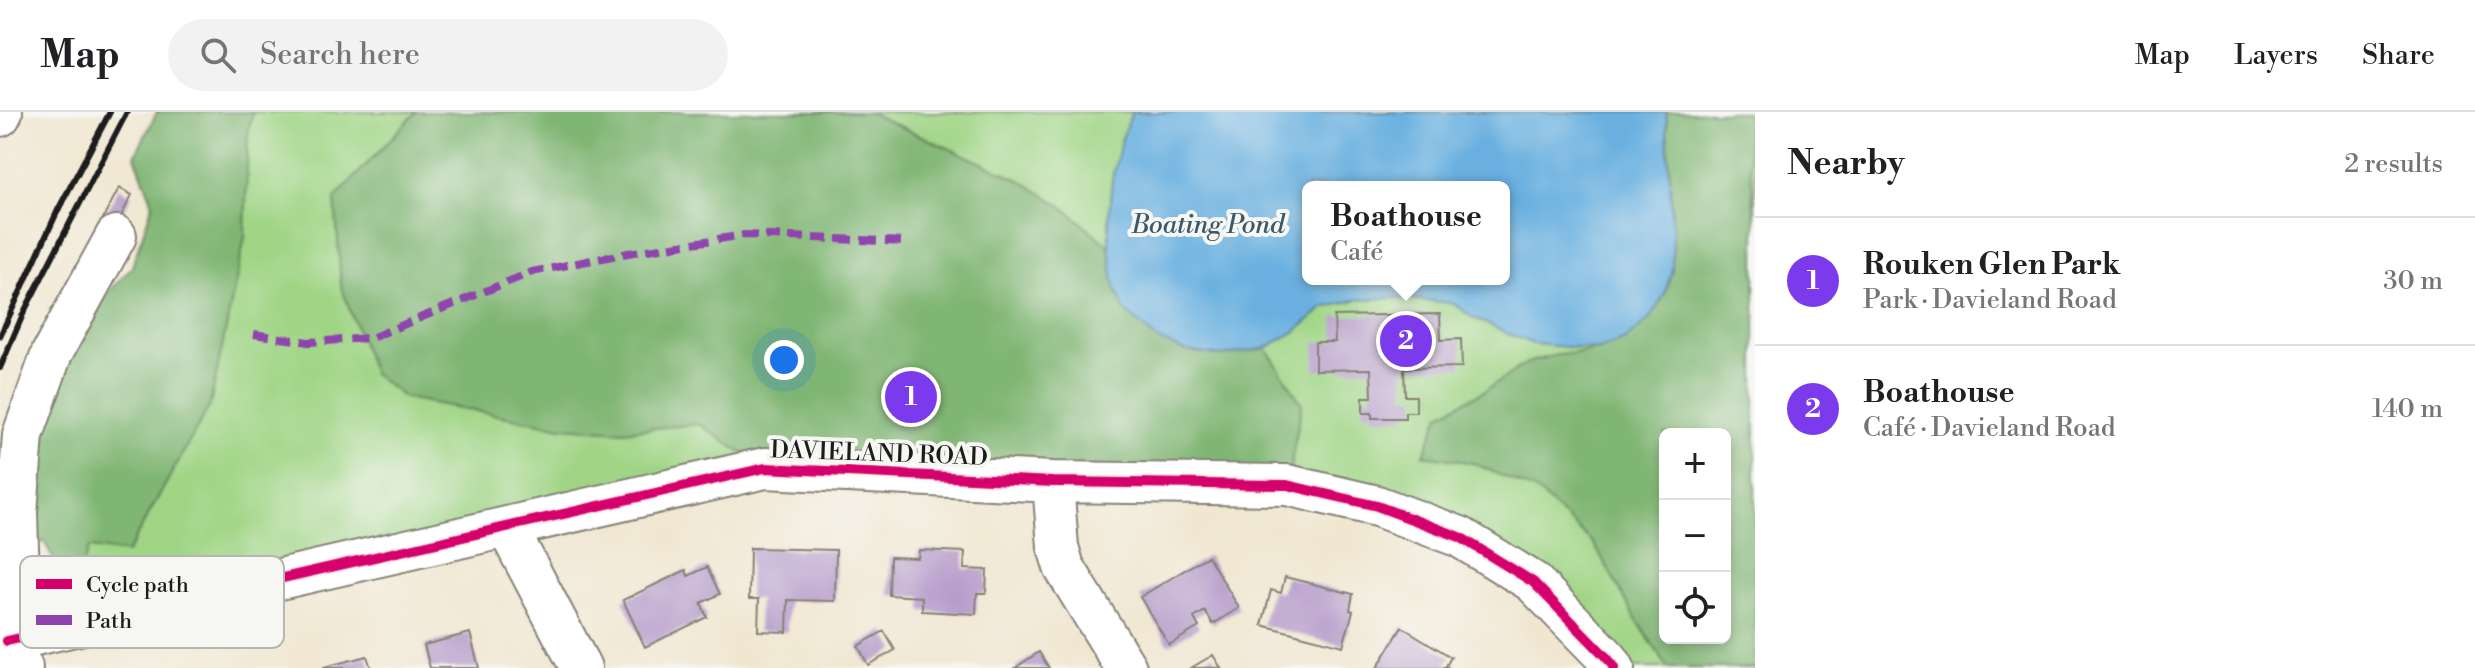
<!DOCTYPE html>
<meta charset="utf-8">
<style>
body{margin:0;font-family:"Libre Bodoni",serif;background:#f2f2f2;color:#202124}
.controls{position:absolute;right:24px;bottom:24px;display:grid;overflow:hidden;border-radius:12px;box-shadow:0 4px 12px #0003}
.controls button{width:72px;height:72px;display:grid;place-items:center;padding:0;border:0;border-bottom:2px solid #e0e0e0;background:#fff;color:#202124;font:40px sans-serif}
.you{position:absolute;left:784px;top:248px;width:28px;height:28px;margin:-20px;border:6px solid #fff;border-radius:50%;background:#1a73e8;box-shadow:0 0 0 12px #1a73e833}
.badge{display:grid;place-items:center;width:52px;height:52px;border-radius:50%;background:#7c3aed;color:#fff;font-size:26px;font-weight:700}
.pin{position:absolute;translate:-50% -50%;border:4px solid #fff;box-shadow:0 2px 8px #0006}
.popup{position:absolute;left:1302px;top:69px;width:208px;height:104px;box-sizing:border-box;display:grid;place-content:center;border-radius:12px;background:#fff;filter:drop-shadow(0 2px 6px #0005);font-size:26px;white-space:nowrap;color:#757577}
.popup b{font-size:30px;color:#202124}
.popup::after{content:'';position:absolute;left:50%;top:100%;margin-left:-16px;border:16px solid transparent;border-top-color:#fff}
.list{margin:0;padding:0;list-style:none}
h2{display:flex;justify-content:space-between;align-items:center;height:104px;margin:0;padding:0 32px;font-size:34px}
h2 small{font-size:26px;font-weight:400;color:#757577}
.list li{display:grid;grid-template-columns:52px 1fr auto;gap:24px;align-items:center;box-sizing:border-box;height:128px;padding:0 32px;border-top:2px solid #e0e0e0}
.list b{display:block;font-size:30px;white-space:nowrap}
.list p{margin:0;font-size:26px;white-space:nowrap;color:#757577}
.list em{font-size:26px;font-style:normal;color:#757577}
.icon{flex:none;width:44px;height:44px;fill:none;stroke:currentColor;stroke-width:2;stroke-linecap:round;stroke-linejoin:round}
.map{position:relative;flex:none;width:1755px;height:556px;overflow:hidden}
header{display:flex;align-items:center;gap:48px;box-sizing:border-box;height:112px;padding:0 40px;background:#fff;border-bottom:2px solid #e0e0e0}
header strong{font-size:38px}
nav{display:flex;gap:44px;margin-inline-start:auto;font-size:28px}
.search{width:560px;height:72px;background:#f2f2f2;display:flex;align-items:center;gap:20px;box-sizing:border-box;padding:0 28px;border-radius:44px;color:#757577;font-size:30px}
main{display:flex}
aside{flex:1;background:#fff}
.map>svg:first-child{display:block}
.green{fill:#a0d586;stroke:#5e7851;stroke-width:2;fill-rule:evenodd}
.forest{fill:#80b673;stroke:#4e6948;stroke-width:2;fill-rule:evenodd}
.water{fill:#69b0e0;stroke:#42667e;stroke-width:2;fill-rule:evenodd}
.building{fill:#b69bca}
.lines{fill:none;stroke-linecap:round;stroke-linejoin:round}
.minor-casing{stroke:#868276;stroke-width:44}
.major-casing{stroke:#868276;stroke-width:48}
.minor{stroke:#fff;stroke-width:40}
.major{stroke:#fff;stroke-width:44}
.rail{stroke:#1c1c1c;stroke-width:6}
.quiet{stroke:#8e44ad;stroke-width:8;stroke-dasharray:16 8;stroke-linecap:butt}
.cycleway-casing{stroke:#f6f6f2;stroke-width:15}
.cycleway{stroke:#d6006c;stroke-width:10}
.labels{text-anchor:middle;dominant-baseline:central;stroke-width:8;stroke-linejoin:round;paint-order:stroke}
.street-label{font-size:24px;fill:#1c1c1c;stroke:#f6f6f2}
.water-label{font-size:26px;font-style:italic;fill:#3b576a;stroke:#f6f6f2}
.key{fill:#f6f6f2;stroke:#b5b5b2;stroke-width:2}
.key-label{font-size:22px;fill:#1c1c1c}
</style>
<header>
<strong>Map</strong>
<div class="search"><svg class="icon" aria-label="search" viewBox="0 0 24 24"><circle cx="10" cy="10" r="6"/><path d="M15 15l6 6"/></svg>Search here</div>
<nav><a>Map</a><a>Layers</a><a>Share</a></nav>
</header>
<main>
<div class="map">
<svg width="1755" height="556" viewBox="0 0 1755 556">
<rect width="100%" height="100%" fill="#f6f6f2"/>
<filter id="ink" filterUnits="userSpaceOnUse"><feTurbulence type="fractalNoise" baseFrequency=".0125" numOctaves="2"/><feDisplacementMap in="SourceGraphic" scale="16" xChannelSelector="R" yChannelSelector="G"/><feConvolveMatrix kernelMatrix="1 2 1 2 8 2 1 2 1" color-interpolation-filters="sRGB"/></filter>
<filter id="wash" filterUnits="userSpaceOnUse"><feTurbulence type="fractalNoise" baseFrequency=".006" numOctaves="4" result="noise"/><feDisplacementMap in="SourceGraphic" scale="32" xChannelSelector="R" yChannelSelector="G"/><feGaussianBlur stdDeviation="1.8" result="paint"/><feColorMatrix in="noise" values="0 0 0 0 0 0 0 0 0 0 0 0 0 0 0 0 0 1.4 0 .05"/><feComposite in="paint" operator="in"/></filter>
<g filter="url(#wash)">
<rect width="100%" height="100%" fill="#f1e7d1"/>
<path class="green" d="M 193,0 L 1755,0 L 1755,556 L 1614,556 L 1533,470 L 1376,394 L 765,356 L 103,507 L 65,469 L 132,155 L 170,40 ZM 1308,75 L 1504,75 L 1504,167 L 1308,167 ZM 1665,322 L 1725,322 L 1725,526 L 1665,526 Z"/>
<path class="forest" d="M 157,0 L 253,0 L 248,19 L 245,125 L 210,293 L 127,441 L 89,436 L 73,477 L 65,469 L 45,431 L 17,420 L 52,241 L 132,155 L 153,92 L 135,44 Z
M 416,0 L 868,0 L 1020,68 L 1063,95 L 1109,134 L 1114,172 L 1223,244 L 1266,236 L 1302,292 L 1287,373 L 765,356 L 699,312 L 622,319 L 562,315 L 405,286 L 373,262 L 341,174 L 335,86 Z
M 1666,0 L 1746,0 L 1755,110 L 1755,556 L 1668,556 L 1637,509 L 1594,432 L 1538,380 L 1473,351 L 1424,343 L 1440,302 L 1484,279 L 1527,251 L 1552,244 L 1599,238 L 1625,228 L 1673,123 ZM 1665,322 L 1725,322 L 1725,526 L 1665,526 Z"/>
<path class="water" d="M 1132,0 L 1666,0 L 1673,123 L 1672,157 L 1665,182 L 1649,208 L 1625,228 L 1599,238 L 1533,232 L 1473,206 L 1453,191 L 1393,186 L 1355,188 L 1324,196 L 1295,220 L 1266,236 L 1223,244 L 1186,239 L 1157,228 L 1124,198 L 1114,172 L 1109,134 L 1109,103 L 1112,67 L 1122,26 ZM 1308,75 L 1504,75 L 1504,167 L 1308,167 Z"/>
<g id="blocks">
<path class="building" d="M 119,76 L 132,83 L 89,165 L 76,158 Z
M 1440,202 L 1441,228 L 1461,227 L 1462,255 L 1404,256 L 1405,284 L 1416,284 L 1416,300 L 1405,300 L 1405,306 L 1372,306 L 1372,301 L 1363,301 L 1363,285 L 1372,285 L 1371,257 L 1315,258 L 1315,230 L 1335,230 L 1334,204 Z
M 750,436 L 836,438 L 835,489 L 788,488 L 787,520 L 758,519 L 759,487 L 749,487 Z
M 919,438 L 965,440 L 964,457 L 987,458 L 986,481 L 977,481 L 976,502 L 922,499 L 922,485 L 889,483 L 890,445 L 918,446 Z
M 1208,444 L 1239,496 L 1213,512 L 1205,499 L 1194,506 L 1199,515 L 1169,533 L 1140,485 Z
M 707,455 L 720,482 L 701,491 L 707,505 L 645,535 L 623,488 L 686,458 L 688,464 Z
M 1285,465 L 1353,482 L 1350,498 L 1353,499 L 1343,534 L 1262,513 L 1271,478 L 1281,481 Z
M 1402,515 L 1451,545 L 1446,554 L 1449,556 L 1377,556 Z
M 884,519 L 895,538 L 868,553 L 858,534 Z
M 470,521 L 479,556 L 430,556 L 424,533 Z
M 1039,540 L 1049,556 L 1015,556 Z
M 1213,543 L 1221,556 L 1191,556 Z
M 367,544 L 371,556 L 324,556 L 324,555 Z"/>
</g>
</g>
<g filter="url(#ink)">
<use href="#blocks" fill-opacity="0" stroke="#868276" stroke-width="2"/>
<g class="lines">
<g class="minor-casing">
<path id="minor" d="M 0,4 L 2,0
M 1053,370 L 1058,435 L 1064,455 L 1126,556
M 507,415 L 581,556
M 7,529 L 19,472 L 17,400 L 23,323 L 52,241 L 116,124
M 0,531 L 765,356 L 1053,370 L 1287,373 L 1377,394 L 1460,425 L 1533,470 L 1608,547 L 1614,556"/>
</g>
<g class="major-casing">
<path id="major" d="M 0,517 L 20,556"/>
</g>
<use href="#minor" class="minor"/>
<use href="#major" class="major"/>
<path class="rail" d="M 0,224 L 58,98 L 110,0
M 0,256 L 24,200 L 127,0"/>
<path class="quiet" d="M 254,222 L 308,230 L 371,226 L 532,160 L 628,141 L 745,123 L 907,130"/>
<g class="cycleway-casing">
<path id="cycleway" d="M 7,529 L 765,356 L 1053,370 L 1287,373 L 1377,394 L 1460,425 L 1533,470 L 1608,547 L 1614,556"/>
</g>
<use href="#cycleway" class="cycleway"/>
</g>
</g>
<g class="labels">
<g class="street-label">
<text transform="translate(879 342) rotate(2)">DAVIELAND ROAD</text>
</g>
<g class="water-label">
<text x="1208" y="113">Boating Pond</text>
</g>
</g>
<rect x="20" y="444" width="264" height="92" rx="12" class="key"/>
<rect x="36" y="467" width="36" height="10" fill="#d6006c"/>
<rect x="36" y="503" width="36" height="10" fill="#8e44ad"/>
<g class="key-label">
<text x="86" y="480">Cycle path</text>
<text x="86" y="516">Path</text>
</g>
</svg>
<div class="controls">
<button>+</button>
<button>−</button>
<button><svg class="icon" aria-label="locate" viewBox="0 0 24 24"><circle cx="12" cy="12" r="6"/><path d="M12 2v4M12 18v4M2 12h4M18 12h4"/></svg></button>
</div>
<div class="you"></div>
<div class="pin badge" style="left:911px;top:285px">1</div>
<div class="pin badge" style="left:1406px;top:229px">2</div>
<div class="popup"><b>Boathouse</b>Café</div>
</div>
<aside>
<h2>Nearby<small>2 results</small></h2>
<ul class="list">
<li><span class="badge">1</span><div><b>Rouken Glen Park</b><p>Park · Davieland Road</p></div><em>30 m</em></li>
<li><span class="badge">2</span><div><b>Boathouse</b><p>Café · Davieland Road</p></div><em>140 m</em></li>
</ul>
</aside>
</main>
